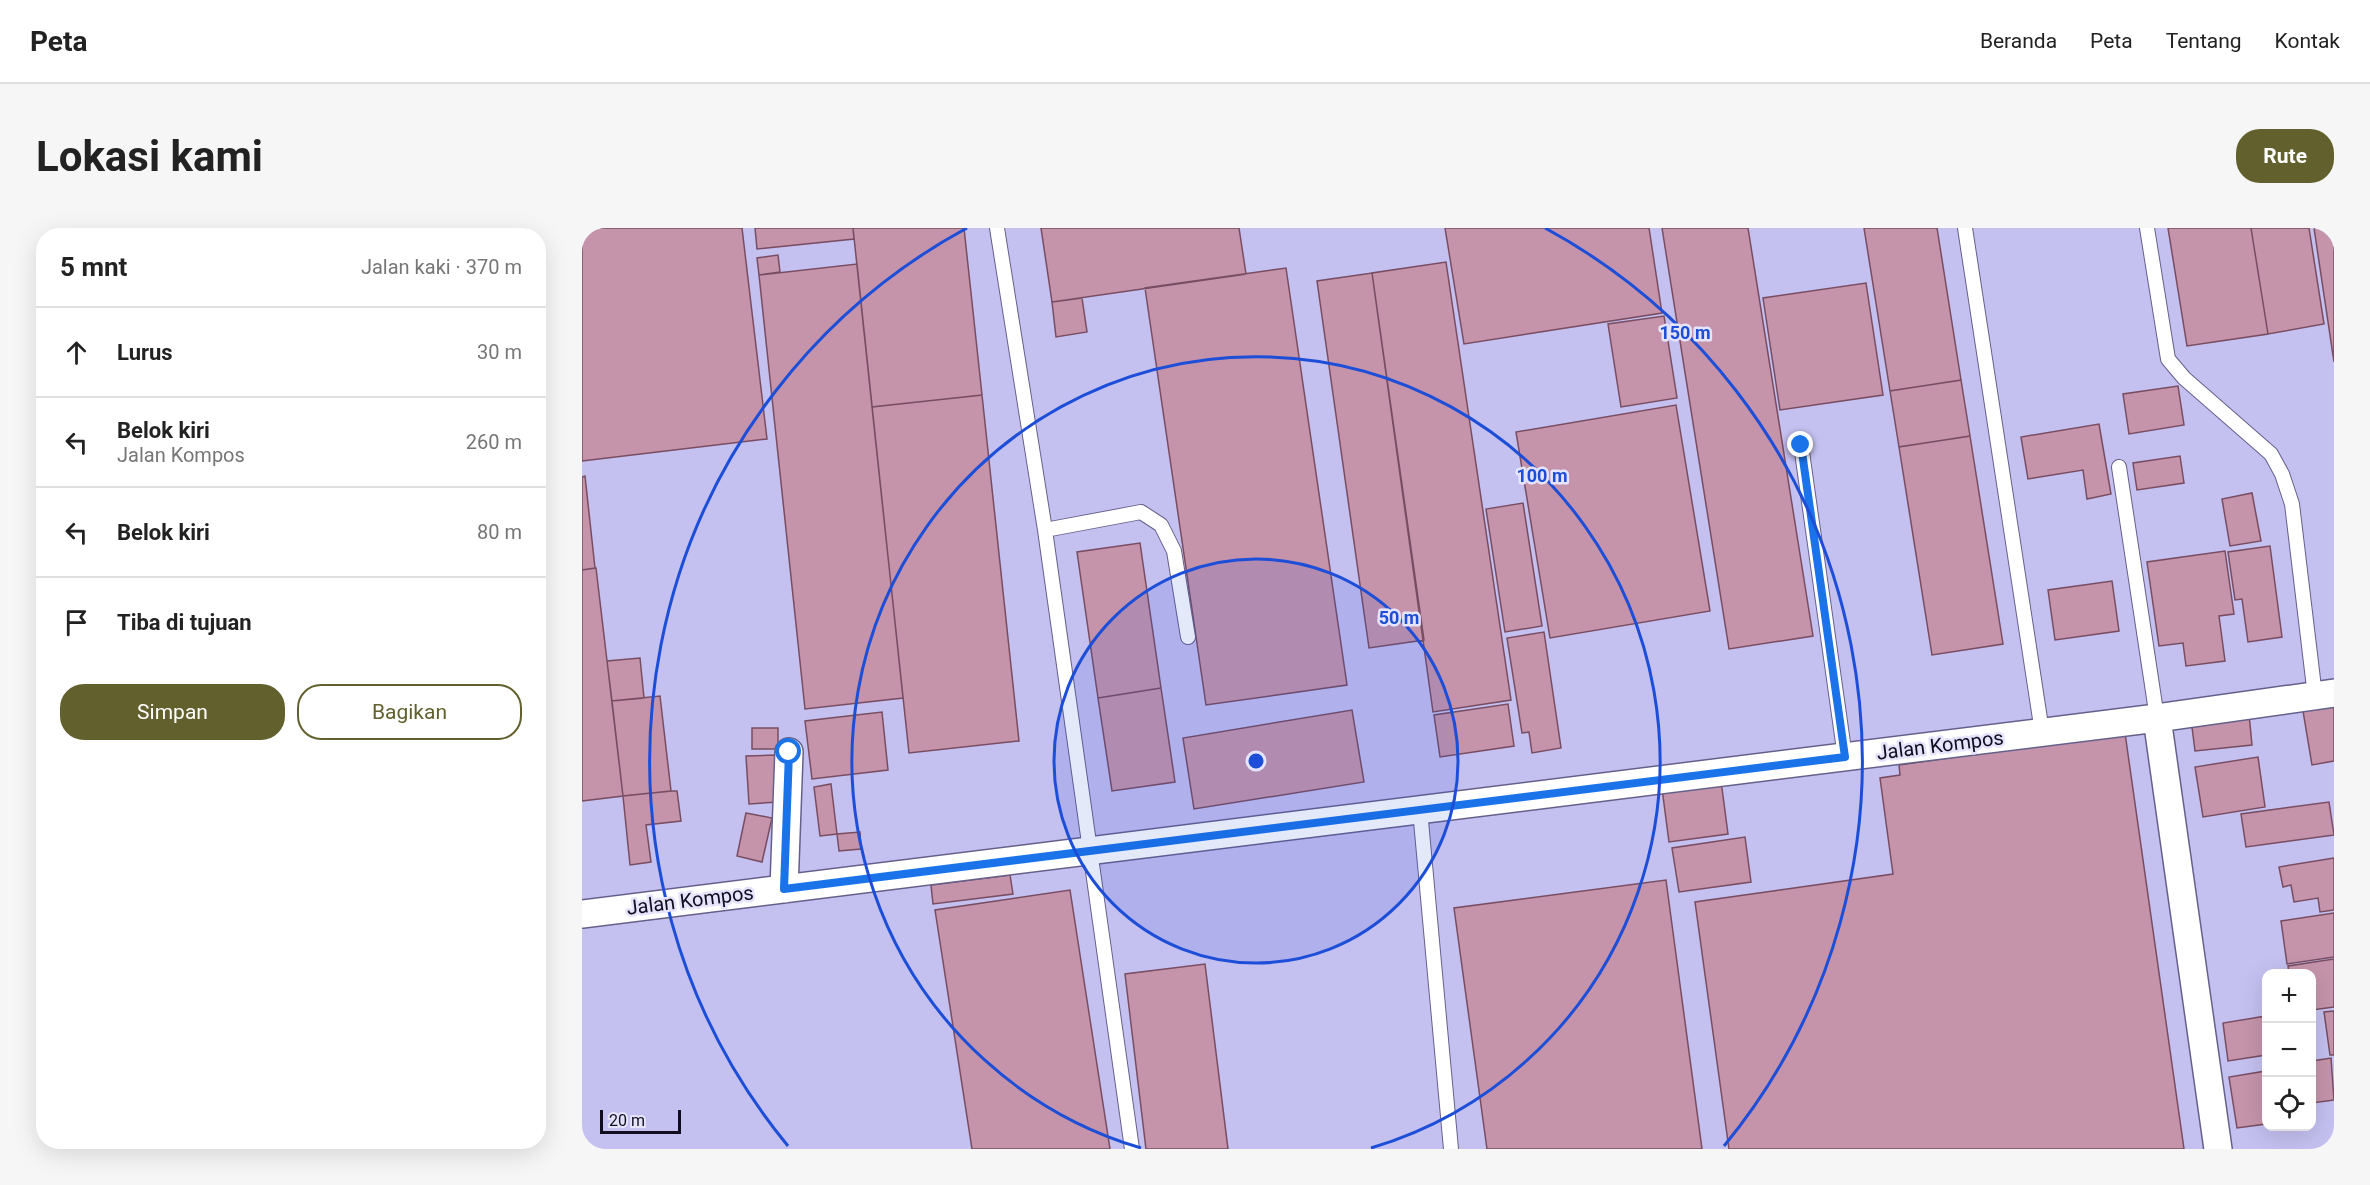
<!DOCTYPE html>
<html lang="id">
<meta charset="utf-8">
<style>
body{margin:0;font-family:Roboto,sans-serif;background:#f6f6f6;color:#222}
.controls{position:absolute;right:18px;bottom:18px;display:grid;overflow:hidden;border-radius:12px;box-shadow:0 6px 24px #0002}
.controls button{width:54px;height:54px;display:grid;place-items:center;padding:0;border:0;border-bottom:2px solid #e0e0e0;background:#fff;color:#222;font:30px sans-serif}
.scale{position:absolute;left:18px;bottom:15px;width:81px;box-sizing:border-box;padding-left:6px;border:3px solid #100e1e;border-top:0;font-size:16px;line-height:21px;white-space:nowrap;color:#100e1e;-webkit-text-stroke:4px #e6e4fd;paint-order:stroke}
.stop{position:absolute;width:18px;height:18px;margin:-14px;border:4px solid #1a73e8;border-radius:50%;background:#fff}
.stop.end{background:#1a73e8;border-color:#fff;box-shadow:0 2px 6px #0008}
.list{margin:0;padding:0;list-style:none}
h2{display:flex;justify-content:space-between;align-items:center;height:78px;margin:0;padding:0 24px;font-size:26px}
h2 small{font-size:20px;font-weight:400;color:#767676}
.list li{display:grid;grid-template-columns:39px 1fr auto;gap:18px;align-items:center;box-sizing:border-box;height:90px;padding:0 24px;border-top:2px solid #e0e0e0}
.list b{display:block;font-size:22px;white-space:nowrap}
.list p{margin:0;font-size:20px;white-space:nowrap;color:#767676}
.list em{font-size:20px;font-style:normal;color:#767676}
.actions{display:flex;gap:12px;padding:18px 24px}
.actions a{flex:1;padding:14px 0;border:2px solid #62612e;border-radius:24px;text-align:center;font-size:21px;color:#62612e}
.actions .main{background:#62612e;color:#fff}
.icon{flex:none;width:33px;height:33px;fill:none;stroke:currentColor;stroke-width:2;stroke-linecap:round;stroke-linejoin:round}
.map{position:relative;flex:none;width:1752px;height:921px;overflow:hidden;border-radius:24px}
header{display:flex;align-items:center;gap:36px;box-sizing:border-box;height:84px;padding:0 30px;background:#fff;border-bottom:2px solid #e0e0e0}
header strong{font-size:28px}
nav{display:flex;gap:33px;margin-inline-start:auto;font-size:21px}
.intro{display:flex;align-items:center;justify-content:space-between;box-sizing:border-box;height:144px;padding:0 36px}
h1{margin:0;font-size:42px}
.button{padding:15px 27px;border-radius:24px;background:#62612e;color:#fff;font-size:21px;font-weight:700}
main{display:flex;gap:36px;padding:0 36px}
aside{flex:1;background:#fff;border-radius:24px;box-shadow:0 6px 24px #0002}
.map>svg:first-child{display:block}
.building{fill:#c594ab;stroke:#784d62;stroke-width:1.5}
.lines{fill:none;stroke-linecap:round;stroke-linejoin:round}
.lane-casing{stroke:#65608a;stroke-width:16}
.street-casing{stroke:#65608a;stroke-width:30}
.lane{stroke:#fff;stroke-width:14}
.street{stroke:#fff;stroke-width:27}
.route{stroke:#1a73e8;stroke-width:8}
.ring{fill:none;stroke:#1d4ed8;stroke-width:3}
.labels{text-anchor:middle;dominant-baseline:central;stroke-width:5;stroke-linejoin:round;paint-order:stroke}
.street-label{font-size:20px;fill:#100e1e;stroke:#e6e4fd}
.centre{fill:#1d4ed8;stroke:#e6e4fd;stroke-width:3}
.ring-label{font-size:18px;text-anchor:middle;font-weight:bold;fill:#1d4ed8;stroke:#e6e4fd;stroke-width:5;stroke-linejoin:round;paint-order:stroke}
</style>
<header>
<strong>Peta</strong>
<nav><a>Beranda</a><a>Peta</a><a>Tentang</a><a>Kontak</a></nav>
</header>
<div class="intro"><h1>Lokasi kami</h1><a class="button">Rute</a></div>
<main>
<aside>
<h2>5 mnt<small>Jalan kaki · 370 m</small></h2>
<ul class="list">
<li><svg class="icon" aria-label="ahead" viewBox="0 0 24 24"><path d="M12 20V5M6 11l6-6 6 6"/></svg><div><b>Lurus</b></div><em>30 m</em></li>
<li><svg class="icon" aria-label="left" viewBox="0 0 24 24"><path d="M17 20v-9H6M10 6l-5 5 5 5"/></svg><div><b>Belok kiri</b><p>Jalan Kompos</p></div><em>260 m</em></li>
<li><svg class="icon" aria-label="left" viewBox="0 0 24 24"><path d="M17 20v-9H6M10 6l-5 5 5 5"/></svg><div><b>Belok kiri</b></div><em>80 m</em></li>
<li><svg class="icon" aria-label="arrive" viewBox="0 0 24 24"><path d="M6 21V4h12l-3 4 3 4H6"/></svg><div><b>Tiba di tujuan</b></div></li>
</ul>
<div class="actions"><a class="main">Simpan</a><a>Bagikan</a></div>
</aside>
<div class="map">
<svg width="1752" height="921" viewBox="0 0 1752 921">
<rect width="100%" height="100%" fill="#c4c0f0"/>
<path class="building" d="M 0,0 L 160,0 L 185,211 L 0,233 Z
M 173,0 L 271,0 L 272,11 L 175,21 Z
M 271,0 L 382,0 L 400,167 L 290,179 Z
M 459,0 L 657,0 L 664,46 L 470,74 Z
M 863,0 L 1067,0 L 1080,85 L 882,116 Z
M 1080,0 L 1166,0 L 1231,408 L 1147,421 Z
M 1282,0 L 1355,0 L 1379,152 L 1308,163 Z
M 1586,0 L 1669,0 L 1686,106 L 1605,118 Z
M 1669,0 L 1727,0 L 1742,96 L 1686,106 Z
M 1732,0 L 1752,0 L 1752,134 Z
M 196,27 L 198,44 L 177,47 L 175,30 Z
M 864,34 L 929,472 L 851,484 L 790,45 Z
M 275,36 L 321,470 L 223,481 L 177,47 Z
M 704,40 L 765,457 L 624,477 L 563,60 Z
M 790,45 L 842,412 L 787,420 L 735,53 Z
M 1284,55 L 1301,167 L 1198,182 L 1181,70 Z
M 500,70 L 505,104 L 474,109 L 470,74 Z
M 1082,88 L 1095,170 L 1039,179 L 1026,96 Z
M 1379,152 L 1388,208 L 1317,219 L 1308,163 Z
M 1596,158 L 1602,197 L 1547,206 L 1541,166 Z
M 400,167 L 437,513 L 327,525 L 290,179 Z
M 1094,177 L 1128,383 L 968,410 L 934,204 Z
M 1517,196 L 1529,266 L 1505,271 L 1501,242 L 1446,251 L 1439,209 Z
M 1388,208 L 1421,416 L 1350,427 L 1317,219 Z
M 1598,228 L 1602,255 L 1555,262 L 1551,235 Z
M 3,248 L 13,340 L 0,342 L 0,249 Z
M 1670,265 L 1679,313 L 1648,318 L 1640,271 Z
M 941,275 L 960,398 L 923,404 L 904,281 Z
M 558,315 L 579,460 L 516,470 L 495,324 Z
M 1688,318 L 1700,409 L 1666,414 L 1660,371 L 1653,372 L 1646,324 Z
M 1643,323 L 1652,386 L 1637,388 L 1643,433 L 1604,438 L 1601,415 L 1577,418 L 1565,334 Z
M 14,340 L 41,568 L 0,573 L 0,342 Z
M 1530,353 L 1537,403 L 1473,412 L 1466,362 Z
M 962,404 L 979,520 L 950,525 L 947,504 L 940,505 L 925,410 Z
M 58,430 L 62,470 L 30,473 L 25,433 Z
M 579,460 L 593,554 L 530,563 L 516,470 Z
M 78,468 L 89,563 L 41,568 L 30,473 Z
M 1752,470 L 1752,533 L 1730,537 L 1721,483 Z
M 926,476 L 932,518 L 858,529 L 852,487 Z
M 770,482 L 782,554 L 612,581 L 601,510 Z
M 300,484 L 306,542 L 230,551 L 223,493 Z
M 1667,486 L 1670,517 L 1613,523 L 1609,491 Z
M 170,500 L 196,500 L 196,521 L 170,521 Z
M 1543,505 L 1602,921 L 1147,921 L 1113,674 L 1311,646 L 1298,550 L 1318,547 L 1317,537 Z
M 193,527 L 196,574 L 167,576 L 164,528 Z
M 1676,529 L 1683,579 L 1621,589 L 1613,539 Z
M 1138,545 L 1146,606 L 1087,614 L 1079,553 Z
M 249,556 L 255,606 L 238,608 L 232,559 Z
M 89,563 L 95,563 L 99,593 L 64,597 L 69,634 L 48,637 L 41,568 Z
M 1747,574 L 1752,607 L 1664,619 L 1659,586 Z
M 164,585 L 190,590 L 180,634 L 155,628 Z
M 278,604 L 279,621 L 257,623 L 255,606 Z
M 1163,609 L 1169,654 L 1097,664 L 1090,620 Z
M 1752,630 L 1752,682 L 1738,684 L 1736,670 L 1712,674 L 1709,657 L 1701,659 L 1697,639 Z
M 428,647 L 431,666 L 351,676 L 349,657 Z
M 1084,652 L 1120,921 L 905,921 L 872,680 Z
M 488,662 L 528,921 L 390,921 L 353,682 Z
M 1752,685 L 1752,729 L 1705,736 L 1699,693 Z
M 1752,731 L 1752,779 L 1730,782 L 1730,746 L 1707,746 L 1706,738 Z
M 623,736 L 646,921 L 564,921 L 543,746 Z
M 1752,783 L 1752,827 L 1748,827 L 1742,784 Z
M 1684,788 L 1684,827 L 1646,833 L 1641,795 Z
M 1749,830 L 1752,872 L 1730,875 L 1730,833 Z
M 1684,843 L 1684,896 L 1655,900 L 1647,849 Z"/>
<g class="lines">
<g class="lane-casing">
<path id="lane" d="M 415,0 L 463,302 L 550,921
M 1383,0 L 1460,504
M 1565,0 L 1586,131 L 1602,150 L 1689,226 L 1700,246 L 1710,276 L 1733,468
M 1219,217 L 1263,529
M 1537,239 L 1575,490
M 463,302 L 559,284 L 579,297 L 592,323 L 606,409
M 838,582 L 869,921"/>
</g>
<g class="street-casing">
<path id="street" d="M 1575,490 L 1636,921
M 202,661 L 207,524
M 0,686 L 1575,490 L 1752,465"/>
</g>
<use href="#lane" class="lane"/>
<use href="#street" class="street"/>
</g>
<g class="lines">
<path class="route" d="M 207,524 L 202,661 L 1263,529 L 1219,217"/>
</g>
<circle cx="674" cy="533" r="202" fill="#1d4ed8" fill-opacity=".12"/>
<g class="ring">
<circle cx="674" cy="533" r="202"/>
<path d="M559 920A404 404 0 1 1 789 920"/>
<path d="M206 918A606 606 0 0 1 385 0M963 0A606 606 0 0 1 1142 918"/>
</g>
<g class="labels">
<g class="street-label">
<text transform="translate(1358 517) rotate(-7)">Jalan Kompos</text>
<text transform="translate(108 672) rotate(-7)">Jalan Kompos</text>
</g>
</g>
<circle cx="674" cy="533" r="9" class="centre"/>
<g class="ring-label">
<text x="1103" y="111">150 m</text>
<text x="960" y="254">100 m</text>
<text x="817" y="396">50 m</text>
</g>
</svg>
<div class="controls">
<button>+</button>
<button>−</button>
<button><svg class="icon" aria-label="locate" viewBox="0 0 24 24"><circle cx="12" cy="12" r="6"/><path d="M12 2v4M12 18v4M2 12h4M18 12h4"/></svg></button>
</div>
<div class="scale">20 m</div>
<div class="stop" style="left:207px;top:524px"></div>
<div class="stop end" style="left:1219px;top:217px"></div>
</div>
</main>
